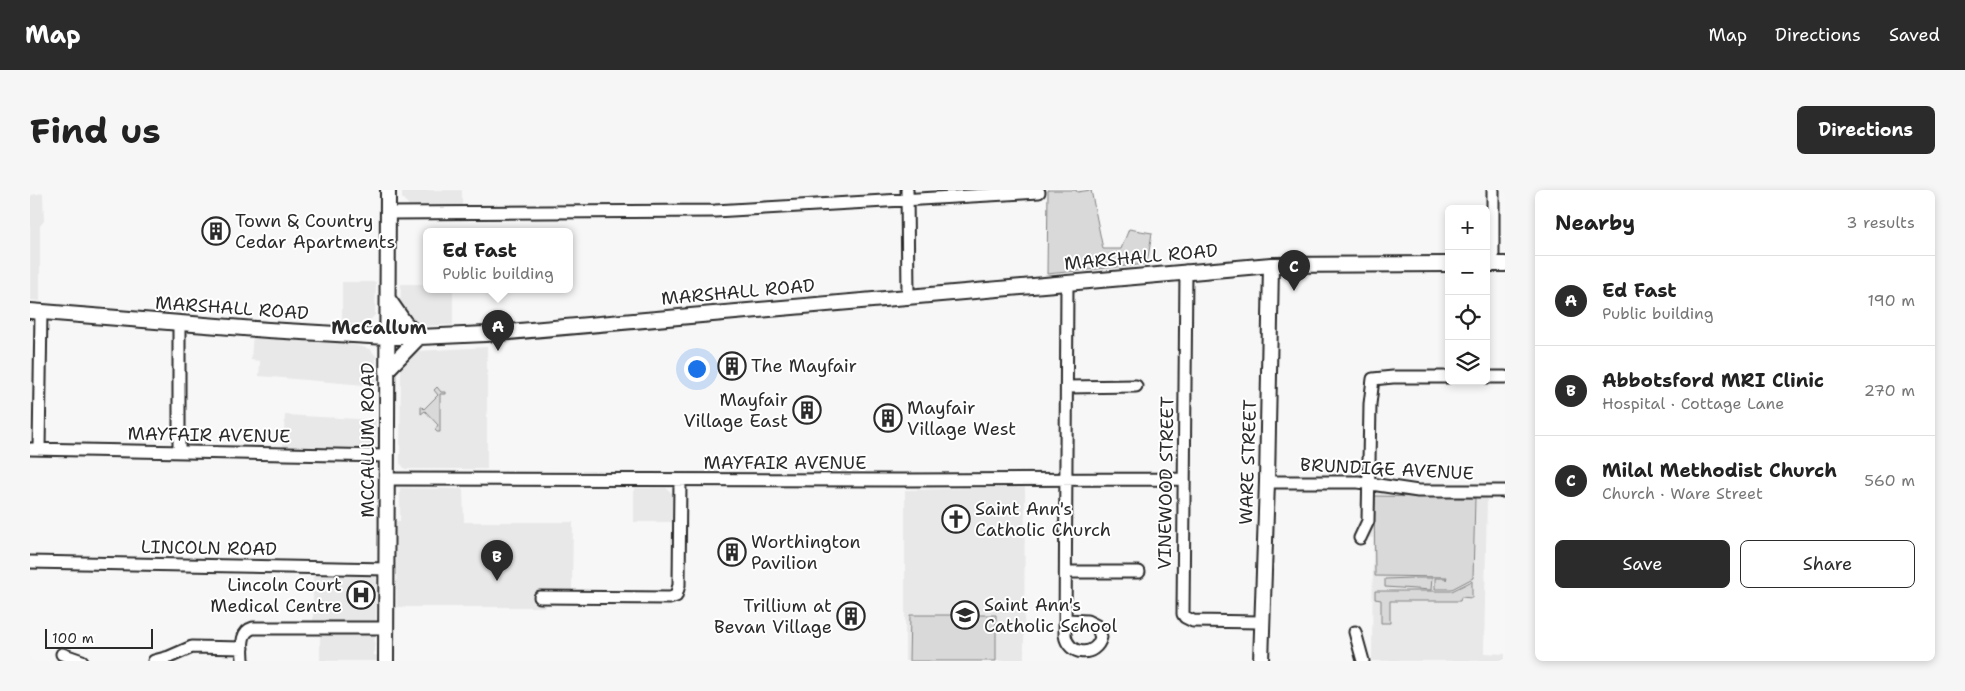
<!DOCTYPE html>
<meta charset="utf-8">
<style>
body{margin:0;font-family:"Shantell Sans",sans-serif;background:#f6f6f6;color:#222}
.controls{position:absolute;right:15px;top:15px;display:grid;overflow:hidden;border-radius:8px;box-shadow:0 2px 8px #0003}
.controls button{width:45px;height:45px;display:grid;place-items:center;padding:0;border:0;border-bottom:1px solid #e0e0e0;background:#fff;color:#222;font:25px sans-serif}
.scale{position:absolute;left:15px;bottom:12px;width:108px;box-sizing:border-box;padding-left:5px;border:2px solid #2b2b2b;border-top:0;font-size:14px;line-height:18px;white-space:nowrap;color:#2b2b2b;-webkit-text-stroke:4px #fff;paint-order:stroke}
.you{position:absolute;left:666px;top:178px;width:18px;height:18px;margin:-12px;border:4px solid #fff;border-radius:50%;background:#1a73e8;box-shadow:0 0 0 8px #1a73e833}
.badge{display:grid;place-items:center;width:32px;height:32px;border-radius:50%;background:#2b2b2b;color:#fff;font-size:16px;font-weight:700}
.pin{position:absolute;translate:-50% -41px;filter:drop-shadow(0 1px 2px #0008)}
.pin::after{content:'';position:absolute;top:26px;width:18px;height:15px;background:inherit;clip-path:polygon(0 0,100% 0,50% 100%)}
.popup{position:absolute;left:393px;top:38px;width:150px;height:65px;box-sizing:border-box;display:grid;place-content:center;border-radius:8px;background:#fff;filter:drop-shadow(0 1px 4px #0005);font-size:16px;white-space:nowrap;color:#767676}
.popup b{font-size:19px;color:#222}
.popup::after{content:'';position:absolute;left:50%;top:100%;margin-left:-10px;border:10px solid transparent;border-top-color:#fff}
.list{margin:0;padding:0;list-style:none}
h2{display:flex;justify-content:space-between;align-items:center;height:65px;margin:0;padding:0 20px;font-size:21px}
h2 small{font-size:16px;font-weight:400;color:#767676}
.list li{display:grid;grid-template-columns:32px 1fr auto;gap:15px;align-items:center;box-sizing:border-box;height:90px;padding:0 20px;border-top:1px solid #e0e0e0}
.list b{display:block;font-size:19px;white-space:nowrap}
.list p{margin:0;font-size:16px;white-space:nowrap;color:#767676}
.list em{font-size:16px;font-style:normal;color:#767676}
.actions{display:flex;gap:10px;padding:15px 20px}
.actions a{flex:1;padding:11px 0;border:1px solid #2b2b2b;border-radius:8px;text-align:center;font-size:18px;color:#2b2b2b}
.actions .main{background:#2b2b2b;color:#fff}
.icon{flex:none;width:28px;height:28px;fill:none;stroke:currentColor;stroke-width:2;stroke-linecap:round;stroke-linejoin:round}
.map{position:relative;flex:none;width:1475px;height:471px;overflow:hidden;border-radius:8px}
header{display:flex;align-items:center;gap:30px;box-sizing:border-box;height:70px;padding:0 25px;background:#2b2b2b;color:#fff}
header strong{font-size:24px}
nav{display:flex;gap:28px;margin-inline-start:auto;font-size:18px}
.intro{display:flex;align-items:center;justify-content:space-between;box-sizing:border-box;height:120px;padding:0 30px}
h1{margin:0;font-size:35px}
.button{padding:12px 22px;border-radius:8px;background:#2b2b2b;color:#fff;font-size:18px;font-weight:700}
main{display:flex;gap:30px;padding:0 30px}
aside{flex:1;background:#fff;border-radius:8px;box-shadow:0 2px 8px #0003}
.map>svg:first-child{display:block}
.built{fill:#e8e8e8}
.green{fill:#d9d9d9;stroke:#828282}
.lines{fill:none;stroke-linecap:round;stroke-linejoin:round}
.minor-casing{stroke:#2b2b2b;stroke-width:15}
.major-casing{stroke:#2b2b2b;stroke-width:18}
.minor{stroke:#fff;stroke-width:11}
.major{stroke:#fff;stroke-width:14}
.labels{text-anchor:middle;dominant-baseline:central;stroke-width:4;stroke-linejoin:round;paint-order:stroke}
.poi-label{font-size:18px;fill:#2b2b2b;stroke:#fff;text-anchor:start}
.street-label{font-size:18px;fill:#2b2b2b;stroke:#fff}
.neighbourhood-label{font-size:19px;font-weight:bold;fill:#2b2b2b;stroke:#fff}
</style>
<header>
<strong>Map</strong>
<nav><a>Map</a><a>Directions</a><a>Saved</a></nav>
</header>
<div class="intro"><h1>Find us</h1><a class="button">Directions</a></div>
<main>
<div class="map">
<svg width="1475" height="471" viewBox="0 0 1475 471">
<rect width="100%" height="100%" fill="#f7f7f7"/>
<filter id="ink" filterUnits="userSpaceOnUse"><feTurbulence type="fractalNoise" baseFrequency=".02" numOctaves="2"/><feDisplacementMap in="SourceGraphic" scale="10" xChannelSelector="R" yChannelSelector="G"/><feConvolveMatrix kernelMatrix="1 2 1 2 8 2 1 2 1" color-interpolation-filters="sRGB"/></filter>
<g filter="url(#ink)">
<path class="built" d="M 372,0 L 432,0 L 432,15 L 379,15 L 372,8 Z
M 13,3 L 14,31 L 10,36 L 10,111 L 0,110 L 0,5 Z
M 312,92 L 346,92 L 345,125 L 336,134 L 312,134 Z
M 371,94 L 397,94 L 397,100 L 423,100 L 423,135 L 390,136 L 384,134 L 370,119 Z
M 223,142 L 291,147 L 340,159 L 346,166 L 346,196 L 229,186 L 230,171 L 221,170 Z
M 457,157 L 457,279 L 375,279 L 370,273 L 371,176 L 387,161 Z
M 255,225 L 346,230 L 345,250 L 342,256 L 338,258 L 253,257 Z
M 1341,295 L 1454,302 L 1457,308 L 1454,463 L 1475,464 L 1475,471 L 1342,471 L 1343,348 L 1333,346 Z
M 995,297 L 994,471 L 875,471 L 875,300 Z
M 370,298 L 433,299 L 434,332 L 543,332 L 542,401 L 515,402 L 515,417 L 367,417 L 366,331 L 370,331 Z
M 604,298 L 636,298 L 642,303 L 642,332 L 604,332 Z
M 283,384 L 343,384 L 346,386 L 346,431 L 343,435 L 283,434 Z
M 290,442 L 345,442 L 344,465 L 351,466 L 351,471 L 290,471 Z"/>
<path class="green" d="M 1018,0 L 1046,0 L 1047,2 L 1061,0 L 1073,59 L 1091,59 L 1099,39 L 1122,43 L 1117,74 L 1017,84 Z
M 407,197 L 411,202 L 416,202 L 416,204 L 410,204 L 410,242 L 407,242 L 405,240 L 408,235 L 395,221 L 391,224 L 391,216 L 394,219 L 408,205 L 404,200 Z
M 1344,306 L 1445,308 L 1443,388 L 1422,399 L 1405,399 L 1405,388 L 1416,388 L 1416,390 L 1417,387 L 1345,386 Z
M 1382,388 L 1402,388 L 1401,400 L 1355,397 L 1355,389 Z
M 1442,391 L 1442,408 L 1431,407 L 1430,411 L 1360,411 L 1360,433 L 1351,433 L 1351,410 L 1345,409 L 1345,401 L 1422,401 Z
M 880,425 L 966,425 L 966,471 L 879,471 Z"/>
<g class="lines">
<g class="minor-casing">
<path id="minor" d="M 877,0 L 878,106
M 358,23 L 685,21 L 1009,2
M 1463,74 L 1463,0
M 1156,81 L 1153,424 L 1155,427 L 1163,431 L 1231,432
M 1456,187 L 1475,187
M 1037,197 L 1106,196
M 0,259 L 357,266
M 9,259 L 11,122
M 149,261 L 149,133
M 357,289 L 872,290 L 1154,289
M 1237,292 L 1328,292 L 1388,301 L 1475,301
M 1330,348 L 1338,331 L 1340,214 L 1343,189 L 1363,187 L 1419,187
M 0,372 L 357,379
M 1036,382 L 1109,382
M 510,407 L 640,408 L 646,406 L 649,395 L 650,290
M 1036,430 L 1057,431 L 1067,436 L 1071,447 C 1066,468 1038,466 1035,445 L 1037,92
M 1325,442 L 1333,471
M 32,464 L 52,471
M 124,471 L 139,467 L 162,457 L 213,458
M 213,471 C 213,459 209,442 223,438 L 356,438"/>
</g>
<g class="major-casing">
<path id="major" d="M 1456,74 L 1475,74
M 358,109 L 374,132 L 389,147
M 0,121 L 238,140 L 357,147 L 389,147 L 456,144 L 1241,75 L 1419,74
M 357,180 L 389,147
M 356,471 L 358,0
M 1231,471 L 1237,292 L 1241,75"/>
</g>
<use href="#minor" class="minor"/>
<use href="#major" class="major"/>
</g>
</g>
<defs>
<g id="building-ring" transform="scale(1.4375)"><circle r="9.5" fill="#fff" stroke="#2b2b2b" stroke-width="1.5"/><path d="M-4-6H4V6H1V3H-1V6H-4ZM-2.5-4.3h1.7v1.8h-1.7ZM.8-4.3h1.7v1.8H.8ZM-2.5-1h1.7V.8h-1.7ZM.8-1h1.7V.8H.8Z" fill="#2b2b2b"/></g>
<g id="church-ring" transform="scale(1.4375)"><circle r="9.5" fill="#fff" stroke="#2b2b2b" stroke-width="1.5"/><path d="M-1.2-6h2.4v3.5h3.3v2.4h-3.3V6h-2.4V-.1h-3.3v-2.4h3.3Z" fill="#2b2b2b"/></g>
<g id="hospital-ring" transform="scale(1.4375)"><circle r="9.5" fill="#fff" stroke="#2b2b2b" stroke-width="1.5"/><path d="M-5-5h3v3.5h4V-5h3V5h-3V1.5h-4V5h-3Z" fill="#2b2b2b"/></g>
<g id="school-ring" transform="scale(1.4375)"><circle r="9.5" fill="#fff" stroke="#2b2b2b" stroke-width="1.5"/><path d="M0-5L7-2L0 1L-7-2ZM-4 1L0 2.5L4 1V4Q0 6-4 4Z" fill="#2b2b2b"/></g>
</defs>
<g fill-rule="evenodd">
<use href="#building-ring" x="186" y="41"/>
<use href="#building-ring" x="702" y="176"/>
<use href="#building-ring" x="777" y="220"/>
<use href="#building-ring" x="858" y="228"/>
<use href="#church-ring" x="926" y="329"/>
<use href="#building-ring" x="702" y="362"/>
<use href="#hospital-ring" x="331" y="405"/>
<use href="#school-ring" x="935" y="425"/>
<use href="#building-ring" x="821" y="426"/>
</g>
<g class="labels">
<g class="poi-label">
<text x="205" y="31">Town &amp; Country<tspan x="205" dy="21">Cedar Apartments</tspan></text>
<text x="721" y="176">The Mayfair</text>
<text x="758" y="210" text-anchor="end">Mayfair<tspan x="758" dy="21">Village East</tspan></text>
<text x="877" y="218">Mayfair<tspan x="877" dy="21">Village West</tspan></text>
<text x="945" y="319">Saint Ann's<tspan x="945" dy="21">Catholic Church</tspan></text>
<text x="721" y="352">Worthington<tspan x="721" dy="21">Pavilion</tspan></text>
<text x="312" y="395" text-anchor="end">Lincoln Court<tspan x="312" dy="21">Medical Centre</tspan></text>
<text x="954" y="415">Saint Ann's<tspan x="954" dy="21">Catholic School</tspan></text>
<text x="802" y="416" text-anchor="end">Trillium at<tspan x="802" dy="21">Bevan Village</tspan></text>
</g>
<g class="street-label">
<text transform="translate(1111 67) rotate(-5)">MARSHALL ROAD</text>
<text transform="translate(708 102) rotate(-5)">MARSHALL ROAD</text>
<text transform="translate(202 118) rotate(4)">MARSHALL ROAD</text>
<text transform="translate(179 245) rotate(1)">MAYFAIR AVENUE</text>
<text transform="translate(338 250) rotate(-90)">MCCALLUM ROAD</text>
<text transform="translate(1218 272) rotate(-88)">WARE STREET</text>
<text x="755" y="273">MAYFAIR AVENUE</text>
<text transform="translate(1357 279) rotate(3)">BRUNDIGE AVENUE</text>
<text transform="translate(1136 293) rotate(-89)">VINEWOOD STREET</text>
<text transform="translate(179 358) rotate(1)">LINCOLN ROAD</text>
</g>
<g class="neighbourhood-label">
<text x="349" y="137">McCallum</text>
</g>
</g>
</svg>
<div class="controls">
<button>+</button>
<button>−</button>
<button><svg class="icon" aria-label="locate" viewBox="0 0 24 24"><circle cx="12" cy="12" r="6"/><path d="M12 2v4M12 18v4M2 12h4M18 12h4"/></svg></button>
<button><svg class="icon" aria-label="layers" viewBox="0 0 24 24"><path d="M12 4l9 5-9 5-9-5zM3 14l9 5 9-5"/></svg></button>
</div>
<div class="scale">100 m</div>
<div class="you"></div>
<div class="pin badge" style="left:468px;top:161px">A</div>
<div class="popup"><b>Ed Fast</b>Public building</div>
<div class="pin badge" style="left:467px;top:391px">B</div>
<div class="pin badge" style="left:1264px;top:101px">C</div>
</div>
<aside>
<h2>Nearby<small>3 results</small></h2>
<ul class="list">
<li><span class="badge">A</span><div><b>Ed Fast</b><p>Public building</p></div><em>190 m</em></li>
<li><span class="badge">B</span><div><b>Abbotsford MRI Clinic</b><p>Hospital · Cottage Lane</p></div><em>270 m</em></li>
<li><span class="badge">C</span><div><b>Milal Methodist Church</b><p>Church · Ware Street</p></div><em>560 m</em></li>
</ul>
<div class="actions"><a class="main">Save</a><a>Share</a></div>
</aside>
</main>
